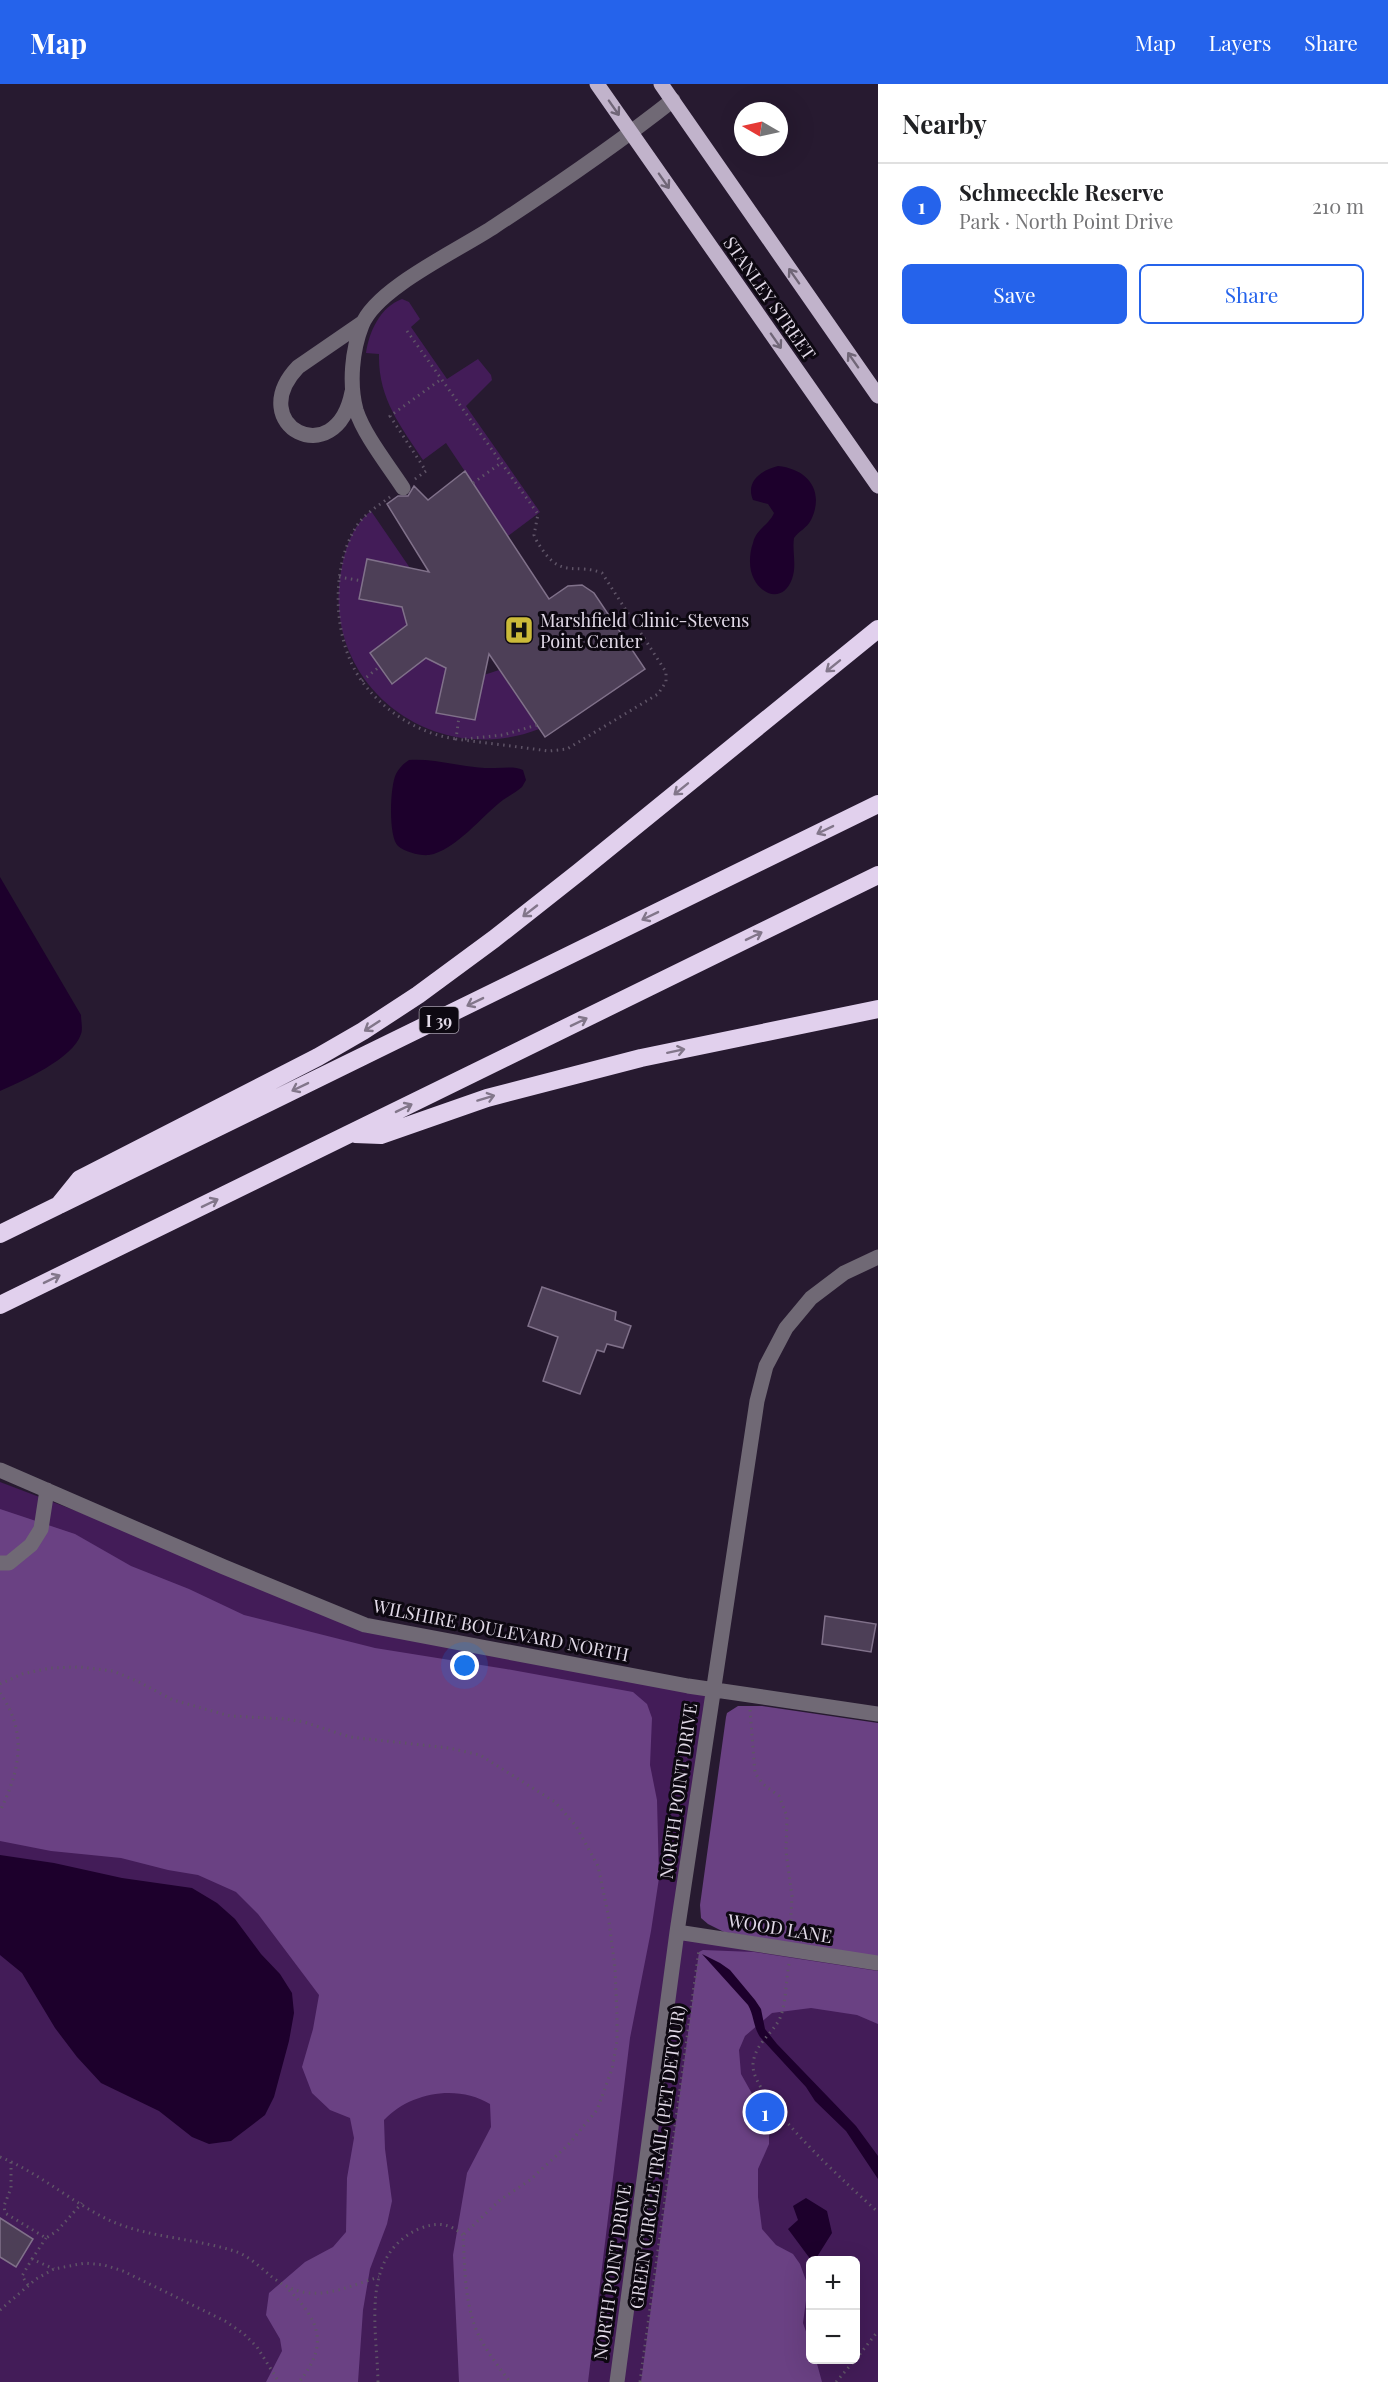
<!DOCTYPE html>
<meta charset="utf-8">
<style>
body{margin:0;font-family:"Playfair Display",serif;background:#f6f6f6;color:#202124}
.controls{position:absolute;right:18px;bottom:18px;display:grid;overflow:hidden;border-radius:9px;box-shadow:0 6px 24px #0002}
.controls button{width:54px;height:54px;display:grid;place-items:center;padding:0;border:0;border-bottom:2px solid #e0e0e0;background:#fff;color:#202124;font:30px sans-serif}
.compass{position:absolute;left:734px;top:18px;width:54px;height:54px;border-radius:50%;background:#fff;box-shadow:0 6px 24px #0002;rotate:279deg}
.you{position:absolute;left:465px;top:1582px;width:21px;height:21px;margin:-15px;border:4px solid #fff;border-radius:50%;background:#1a73e8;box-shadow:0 0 0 9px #1a73e833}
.badge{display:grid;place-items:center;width:39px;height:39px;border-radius:50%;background:#2563eb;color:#fff;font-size:20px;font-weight:700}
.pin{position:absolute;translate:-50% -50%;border:3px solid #fff;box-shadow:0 2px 6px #0006}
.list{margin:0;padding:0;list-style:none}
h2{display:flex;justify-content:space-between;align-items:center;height:78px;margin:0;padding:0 24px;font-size:26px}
h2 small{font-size:20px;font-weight:400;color:#757577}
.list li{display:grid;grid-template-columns:39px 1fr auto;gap:18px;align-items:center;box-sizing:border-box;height:84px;padding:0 24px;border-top:2px solid #e0e0e0}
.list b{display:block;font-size:22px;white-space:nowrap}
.list p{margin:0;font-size:20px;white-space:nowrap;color:#757577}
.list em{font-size:20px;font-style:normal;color:#757577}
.actions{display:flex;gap:12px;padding:18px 24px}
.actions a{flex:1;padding:14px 0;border:2px solid #2563eb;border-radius:9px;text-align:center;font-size:21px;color:#2563eb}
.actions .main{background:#2563eb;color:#fff}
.map{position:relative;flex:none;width:878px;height:2298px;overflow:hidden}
header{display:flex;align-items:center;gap:36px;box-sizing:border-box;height:84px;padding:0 30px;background:#2563eb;color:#fff}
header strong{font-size:28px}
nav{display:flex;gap:33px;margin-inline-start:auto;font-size:21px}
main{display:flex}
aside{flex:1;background:#fff}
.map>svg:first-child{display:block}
.green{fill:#431c58;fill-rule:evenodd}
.forest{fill:#6a4183}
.water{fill:#1d002c}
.building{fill:#4d3f57;stroke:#80718a;stroke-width:1.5}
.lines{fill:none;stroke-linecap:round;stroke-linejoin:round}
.path{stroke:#5f5467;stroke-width:3;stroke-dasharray:1.5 4.5;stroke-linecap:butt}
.minor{stroke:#706975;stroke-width:15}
.major{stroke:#c1b3cb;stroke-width:15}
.highway{stroke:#e1d0ed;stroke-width:18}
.oneway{stroke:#706677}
.oneway2{stroke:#82768a}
.labels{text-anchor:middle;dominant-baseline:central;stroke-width:6;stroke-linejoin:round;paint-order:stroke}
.shield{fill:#0d0811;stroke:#a29ba8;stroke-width:1.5}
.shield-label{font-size:16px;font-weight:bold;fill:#e2dae8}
.street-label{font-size:18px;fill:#e2dae8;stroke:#0d0811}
.poi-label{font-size:18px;fill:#e2dae8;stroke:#0d0811;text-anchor:start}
</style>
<header>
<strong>Map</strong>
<nav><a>Map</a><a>Layers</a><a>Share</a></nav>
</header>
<main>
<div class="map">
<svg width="878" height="2298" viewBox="0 0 878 2298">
<rect width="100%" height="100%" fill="#271a30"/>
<path class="green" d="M 402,215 L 409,218 L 420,235 L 411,243 L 447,295 L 478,275 L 491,291 L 492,296 L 466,322 L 540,428 L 508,452 L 446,359 L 423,376 C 400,341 378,314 379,270 L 366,269 C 369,248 380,223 402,215 Z
M 371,427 L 410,484 L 367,475 L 359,515 L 402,523 L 407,541 L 370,569 L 391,600 L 426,574 L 446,584 L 436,629 L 475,636 L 484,591 L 499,586 L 539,645 C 431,687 317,598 342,482 C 346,461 354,440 371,427 Z
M 0,1398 L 224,1483 L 345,1533 L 712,1605 L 677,1848 L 878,1879 L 878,2298 L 0,2298 ZM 810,2176 L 856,2176 L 856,2276 L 810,2276 Z"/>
<path class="forest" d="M 0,1425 L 75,1450 L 131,1482 L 189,1505 L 244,1531 L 375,1564 L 506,1585 L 633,1608 L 647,1620 L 652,1634 L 650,1681 L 657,1716 L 659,1794 L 651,1847 L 630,1954 L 588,2298 L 459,2298 L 453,2171 L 467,2089 L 491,2043 L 490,2020 C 458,2000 410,2008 384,2036 L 385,2065 L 392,2117 L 387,2140 L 370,2185 L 363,2226 L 358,2298 L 266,2298 L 282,2267 L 280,2255 L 266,2231 L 269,2209 L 305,2178 L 333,2163 L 346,2148 L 347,2094 L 354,2054 L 350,2034 L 330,2026 L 312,2009 L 302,1983 L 313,1945 L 319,1911 L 258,1830 L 236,1808 L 198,1791 L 168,1786 L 121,1774 L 51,1767 L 0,1757 Z
M 738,1622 L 762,1622 L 878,1639 L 878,1873 L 724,1848 L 708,1840 L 701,1834 L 700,1821 L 726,1633 L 727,1629 Z
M 703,1866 L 754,1868 L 878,1887 L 878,1940 L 857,1931 L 811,1924 L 772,1929 L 745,1952 L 739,1966 L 741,1990 L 755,2015 L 769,2033 L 769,2060 L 758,2085 L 758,2113 L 762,2145 L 776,2161 L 793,2170 L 800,2180 L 808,2202 L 803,2239 L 810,2259 L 810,2276 L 816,2276 L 822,2298 L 641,2298 L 699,1868 Z"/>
<path class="water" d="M 778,382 C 808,385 825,407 811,436 C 807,444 799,447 794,454 C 792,467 797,482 792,495 C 782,522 756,509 751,487 C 749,478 750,467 753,459 C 756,445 769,441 774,429 L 768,420 L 753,416 C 745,397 762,386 778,382 Z
M 409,676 C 437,674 466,685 495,684 C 505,684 514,682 523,686 L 526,696 L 522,703 C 516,708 509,712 503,716 C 483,731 455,767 429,771 C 420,772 405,768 398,762 C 388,753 390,701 396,690 C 399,684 403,680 409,676 Z
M 0,793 L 81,931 C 81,936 83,945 81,950 C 73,975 22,997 0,1007 Z
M 0,1771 L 54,1779 L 122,1794 L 192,1804 L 217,1819 L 235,1835 L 261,1870 L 280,1890 L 292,1909 L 294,1929 L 289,1957 L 274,2013 L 265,2031 L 231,2057 L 209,2060 L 192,2053 L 159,2027 L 101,1999 L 77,1973 L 55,1944 L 22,1889 L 0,1871 Z
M 702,1870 L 720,1879 L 730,1886 L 755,1916 L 761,1925 L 765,1945 L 777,1960 L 856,2042 L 878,2072 L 878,2095 L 846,2047 L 815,2017 L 806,2003 L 760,1953 C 753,1942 754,1931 748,1921 Z
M 806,2114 L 827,2127 L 832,2149 L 815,2176 L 811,2176 L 788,2145 L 798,2136 L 793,2122 Z"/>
<path class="building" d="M 465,387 L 549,515 L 568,502 L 582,501 L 594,509 L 645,585 L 545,653 L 489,570 L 475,636 L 436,629 L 446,584 L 426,574 L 392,600 L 370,569 L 407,541 L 402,523 L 359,515 L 367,475 L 429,488 L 387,420 L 398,412 L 408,412 L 414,402 L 428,416 Z
M 542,1203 L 616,1228 L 615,1236 L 631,1242 L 623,1264 L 607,1260 L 604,1268 L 597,1266 L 580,1310 L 543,1297 L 558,1253 L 528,1242 Z
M 825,1532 L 876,1540 L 871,1568 L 822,1560 Z
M 0,2134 L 33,2155 L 16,2183 L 0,2173 Z"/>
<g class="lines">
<path class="path" d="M 407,247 L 538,430 L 534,451 C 536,457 540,462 544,468 C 563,494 578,479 602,489 L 666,588 L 666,598 L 658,610 L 567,665 L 549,667 L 456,655 L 459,633
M 415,395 L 426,387 L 390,332 L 440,296
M 473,399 L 501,379
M 390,413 C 378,422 364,430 356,443 C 330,485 333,556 361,596 C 383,627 419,650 456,655
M 339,493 L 362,497
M 362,597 L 379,583
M 465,655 L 503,651 L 537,641
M 0,1600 L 22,1590 L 50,1584 L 80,1583 L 113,1587 L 139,1598 L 173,1616 L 230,1632 L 286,1635 L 304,1638 L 350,1653 L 449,1664 L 480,1671 L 555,1718 L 576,1742 L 598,1782 L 608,1830 L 615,1884 L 617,1931 L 617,1957 L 612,1985 L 597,2026 L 568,2061 L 530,2096 L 500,2116 L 463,2151
M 0,1609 C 28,1649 20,1686 0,1727
M 750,1626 L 755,1689 L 763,1700 L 779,1712 L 787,1732 L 786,1768 L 792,1812 L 790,1849
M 789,1880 C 786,1895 786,1920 780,1934 C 772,1951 755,1959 753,1980 C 750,2013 852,2105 878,2128
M 0,2073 C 40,2089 72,2119 111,2137 C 150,2154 194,2154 234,2167 C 248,2171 261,2184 272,2193 C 310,2222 337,2206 379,2193
M 11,2078 L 11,2104 L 4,2122 L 5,2129 L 46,2154 L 57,2147 L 82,2119
M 32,2175 L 46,2154
M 28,2201 L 22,2192 L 32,2175 L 54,2185
M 289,2206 C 320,2237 329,2261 299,2298
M 0,2226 L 36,2195 L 54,2185 L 85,2179 L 104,2181 L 123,2187 L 225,2237 L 244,2250 L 257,2263 L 279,2298
M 856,2275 L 878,2247
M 378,2298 C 377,2244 359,2170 421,2144 C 438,2138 449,2139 463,2151 C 465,2183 464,2221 479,2252 C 487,2268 499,2283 510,2298
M 640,2298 L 699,1866
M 836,2298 L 855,2276"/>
<path class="minor" d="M 352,308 C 336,390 243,341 298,283 L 362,239
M 403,404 C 388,381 364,351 356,326 C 349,300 352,266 362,241 C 376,204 461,165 495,142 C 556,102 616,61 673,16
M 0,1386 L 224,1483 L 365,1541 L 688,1602 L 878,1630
M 0,1479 L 9,1479 L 31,1461 L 41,1445 L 47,1406
M 677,1848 L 878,1879
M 617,2298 L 677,1848 L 757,1317 L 766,1282 L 786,1244 L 811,1214 L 844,1189 L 878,1173"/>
<path class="major" d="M 597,0 L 878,402
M 661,0 L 878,312"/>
<path class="highway" d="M 355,1050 L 381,1051 L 487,1014 L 641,974 L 878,925
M 59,1121 L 80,1095 L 318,973 L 363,947 L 418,911 L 494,855 L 579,788 L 878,545
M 0,1150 L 878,720
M 0,1221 L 878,791"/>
</g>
<defs><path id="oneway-shaft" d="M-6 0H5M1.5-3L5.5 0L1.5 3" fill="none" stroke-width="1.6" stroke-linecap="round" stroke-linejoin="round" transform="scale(1.5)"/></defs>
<g class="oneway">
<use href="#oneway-shaft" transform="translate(614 24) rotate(55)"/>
<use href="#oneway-shaft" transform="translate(664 97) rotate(55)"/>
<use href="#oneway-shaft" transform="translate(794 192) rotate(-125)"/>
<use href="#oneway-shaft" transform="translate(776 257) rotate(55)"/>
<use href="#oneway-shaft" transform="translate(853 276) rotate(-125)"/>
</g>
<g class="oneway2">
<use href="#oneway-shaft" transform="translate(833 582) rotate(141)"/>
<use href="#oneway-shaft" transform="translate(681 705) rotate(141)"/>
<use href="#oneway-shaft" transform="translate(825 746) rotate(154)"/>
<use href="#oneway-shaft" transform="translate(530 827) rotate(142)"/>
<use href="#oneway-shaft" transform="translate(650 832) rotate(154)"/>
<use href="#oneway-shaft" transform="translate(754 852) rotate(-26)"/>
<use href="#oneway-shaft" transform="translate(475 918) rotate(154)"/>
<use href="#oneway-shaft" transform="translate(579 938) rotate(-26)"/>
<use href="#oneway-shaft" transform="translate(372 942) rotate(147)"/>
<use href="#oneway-shaft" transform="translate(676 967) rotate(-12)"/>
<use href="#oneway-shaft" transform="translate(300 1003) rotate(154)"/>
<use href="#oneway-shaft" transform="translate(486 1014) rotate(-17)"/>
<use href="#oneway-shaft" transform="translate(404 1024) rotate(-26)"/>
<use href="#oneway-shaft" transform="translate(210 1119) rotate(-26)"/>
<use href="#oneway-shaft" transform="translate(52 1195) rotate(-26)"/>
</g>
<defs>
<g id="hospital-square" transform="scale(1.5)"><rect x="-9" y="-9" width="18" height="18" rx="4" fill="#cbba39" stroke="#0d0811"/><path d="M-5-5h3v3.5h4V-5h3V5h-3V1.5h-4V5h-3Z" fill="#111"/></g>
</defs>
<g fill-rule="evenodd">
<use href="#hospital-square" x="519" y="546"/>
</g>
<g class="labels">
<rect class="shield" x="419.5" y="923" width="39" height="26" rx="4.5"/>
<g class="shield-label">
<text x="439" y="936">I 39</text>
</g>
<g class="street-label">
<text transform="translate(770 214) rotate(55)">STANLEY STREET</text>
<text transform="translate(501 1546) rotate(11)">WILSHIRE BOULEVARD NORTH</text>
<text transform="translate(678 1707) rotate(-82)">NORTH POINT DRIVE</text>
<text transform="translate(780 1844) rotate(9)">WOOD LANE</text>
<text transform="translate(657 2073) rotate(-82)">GREEN CIRCLE TRAIL (PET DETOUR)</text>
<text transform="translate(612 2188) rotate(-82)">NORTH POINT DRIVE</text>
</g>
<g class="poi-label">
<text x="540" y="536">Marshfield Clinic-Stevens<tspan x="540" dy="21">Point Center</tspan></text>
</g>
</g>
</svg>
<div class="controls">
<button>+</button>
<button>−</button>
</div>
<svg class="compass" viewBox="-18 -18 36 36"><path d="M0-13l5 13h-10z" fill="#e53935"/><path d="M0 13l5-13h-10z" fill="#757577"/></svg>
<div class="you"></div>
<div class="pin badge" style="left:765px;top:2028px">1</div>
</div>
<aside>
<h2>Nearby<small></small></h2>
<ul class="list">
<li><span class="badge">1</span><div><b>Schmeeckle Reserve</b><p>Park · North Point Drive</p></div><em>210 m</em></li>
</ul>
<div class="actions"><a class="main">Save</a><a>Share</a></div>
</aside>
</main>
